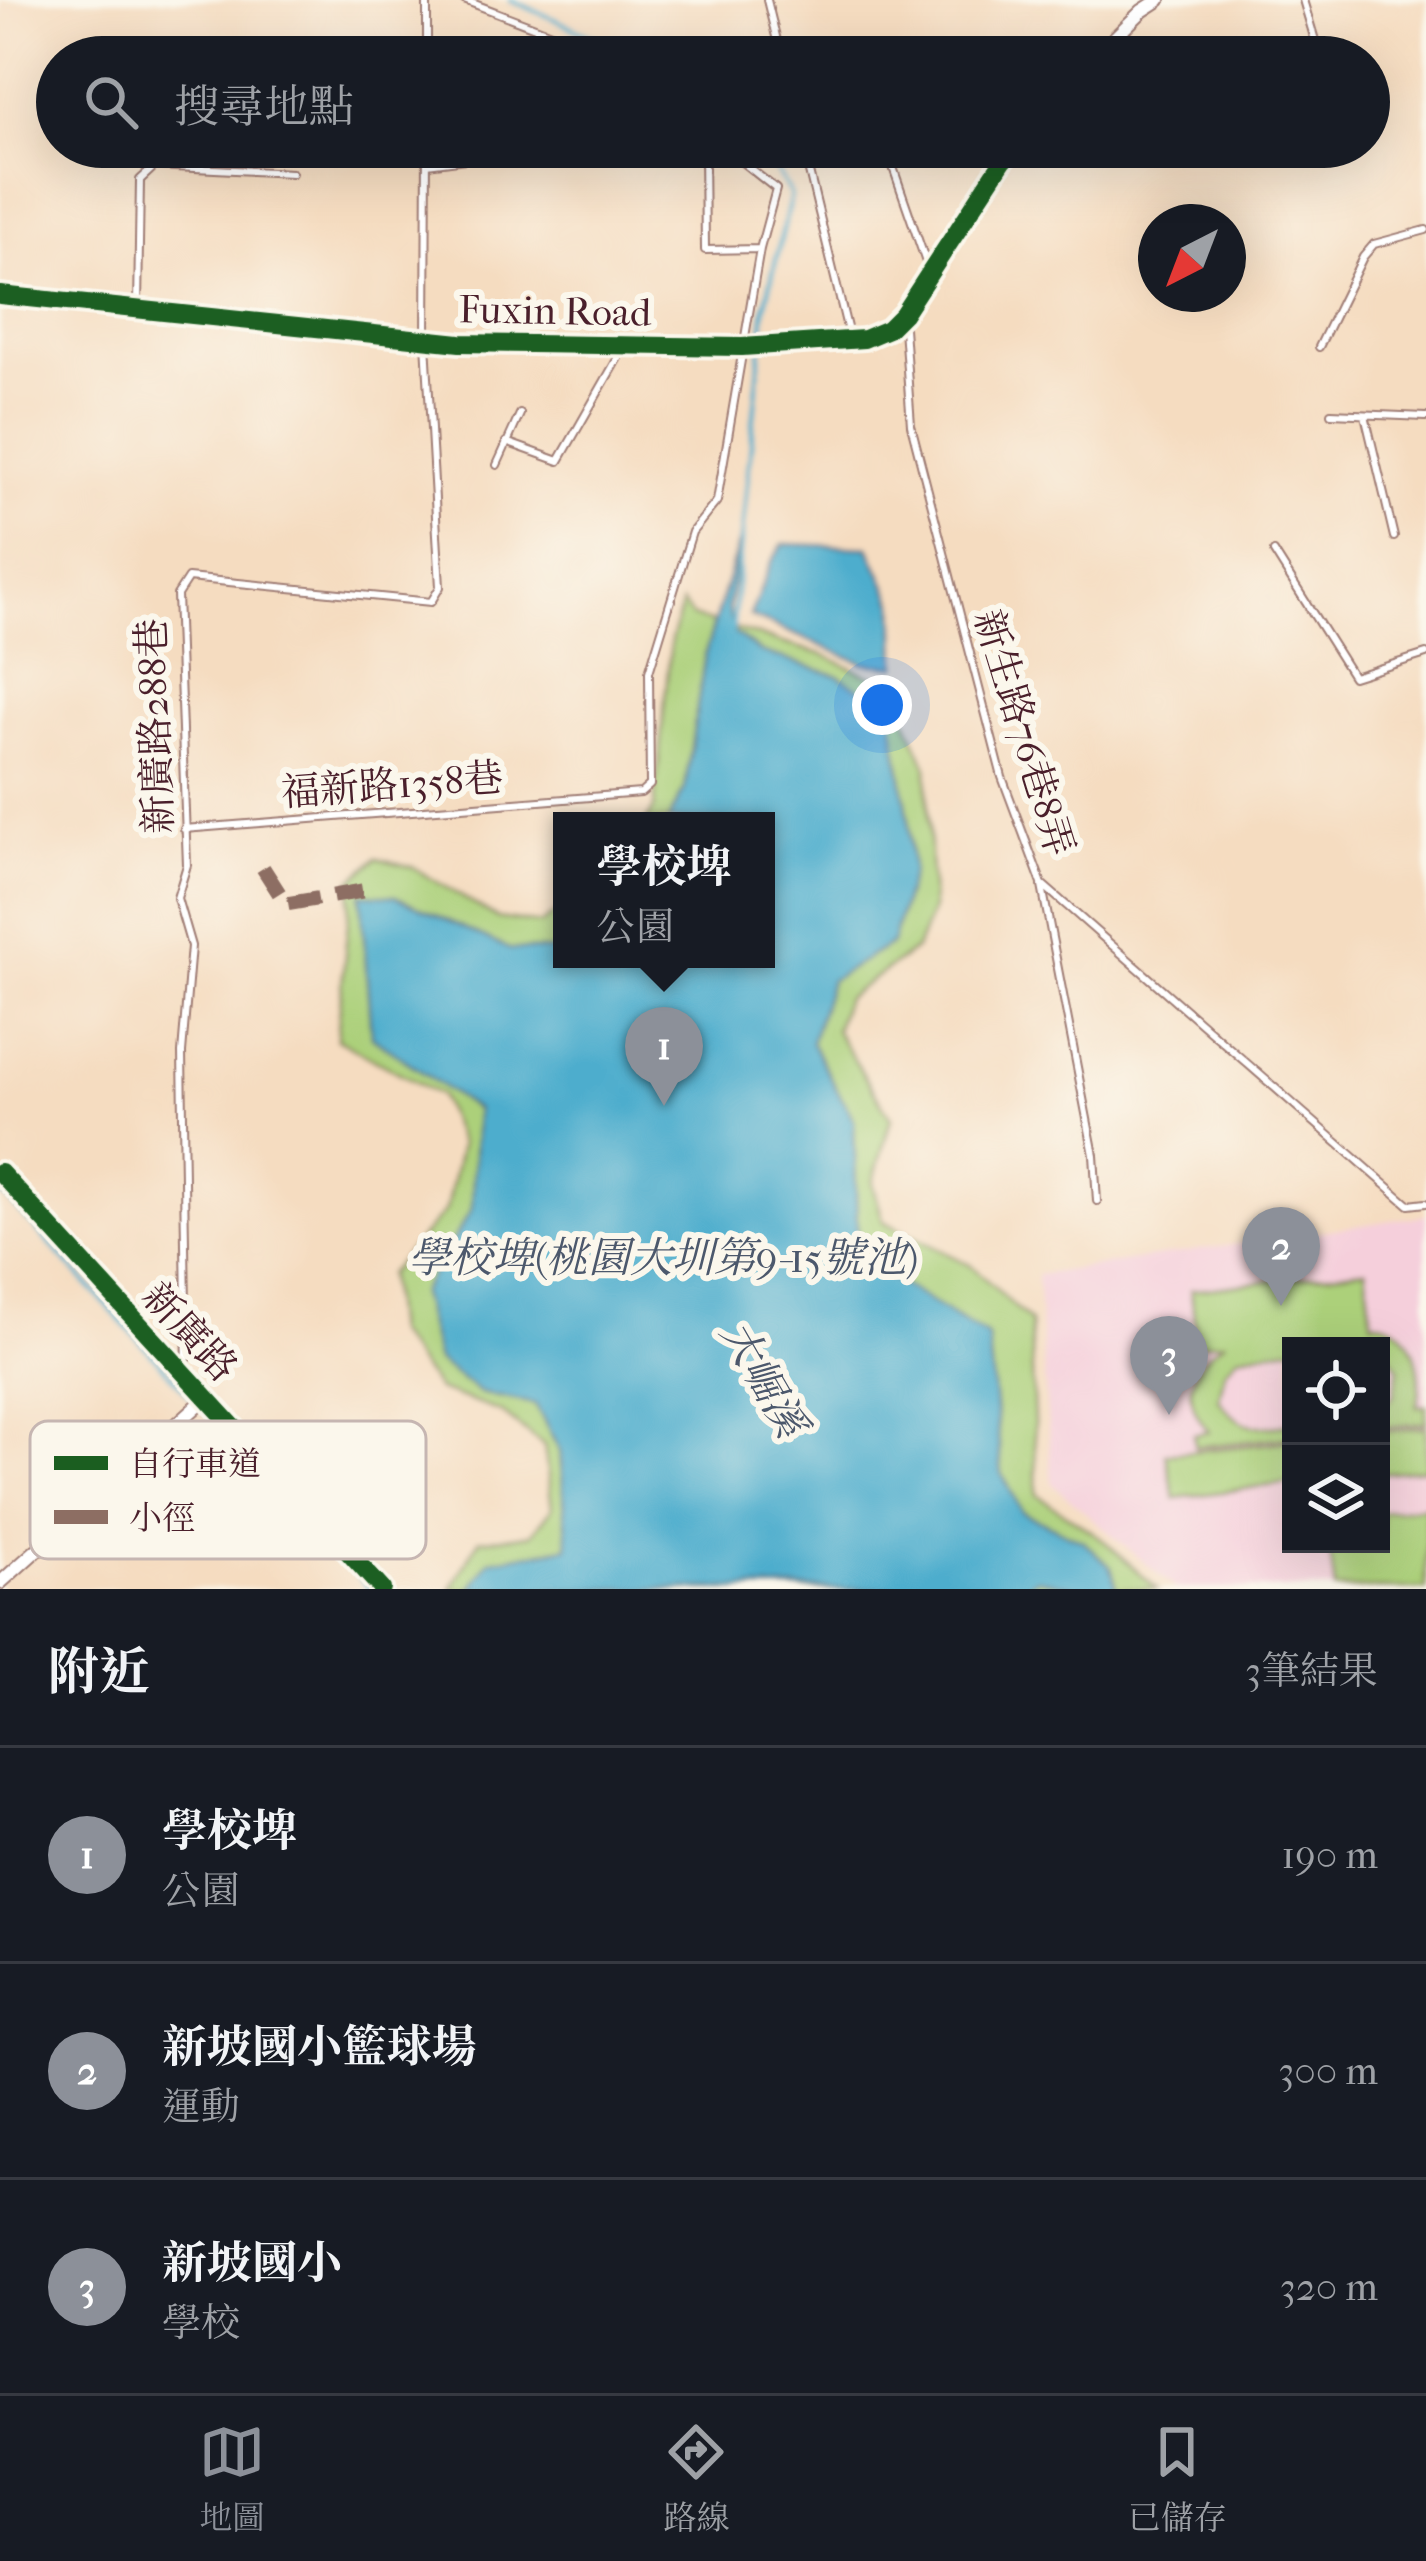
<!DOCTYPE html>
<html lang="zh-TW">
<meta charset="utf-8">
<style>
body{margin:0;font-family:"IM FELL French Canon","Noto Serif TC",serif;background:#242831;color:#f1f3f6}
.controls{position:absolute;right:36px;bottom:36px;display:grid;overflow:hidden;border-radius:0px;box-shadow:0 12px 48px #0002}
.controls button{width:108px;height:108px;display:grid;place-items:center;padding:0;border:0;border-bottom:3px solid #363941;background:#171b24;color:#f1f3f6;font:60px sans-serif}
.compass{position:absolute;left:1138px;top:204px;width:108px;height:108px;border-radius:50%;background:#171b24;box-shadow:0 12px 48px #0002;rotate:222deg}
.you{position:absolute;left:882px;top:705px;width:42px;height:42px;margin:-30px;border:9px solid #fff;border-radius:50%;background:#1a73e8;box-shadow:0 0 0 18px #1a73e833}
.badge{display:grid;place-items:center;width:78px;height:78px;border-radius:50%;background:#8c9099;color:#fff;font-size:39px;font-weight:700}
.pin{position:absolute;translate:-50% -99px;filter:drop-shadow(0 3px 6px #0008)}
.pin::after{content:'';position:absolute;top:63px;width:42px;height:36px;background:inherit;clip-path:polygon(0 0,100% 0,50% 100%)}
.popup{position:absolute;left:553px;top:812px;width:222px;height:156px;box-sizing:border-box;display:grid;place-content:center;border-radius:0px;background:#171b24;filter:drop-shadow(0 3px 9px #0005);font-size:39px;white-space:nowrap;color:#9ea1a6}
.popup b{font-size:45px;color:#f1f3f6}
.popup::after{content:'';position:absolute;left:50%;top:100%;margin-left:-24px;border:24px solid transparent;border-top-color:#171b24}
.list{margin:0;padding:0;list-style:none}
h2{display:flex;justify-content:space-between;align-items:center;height:156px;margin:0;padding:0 48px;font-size:51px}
h2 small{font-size:39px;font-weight:400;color:#9ea1a6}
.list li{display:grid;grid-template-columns:78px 1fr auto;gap:36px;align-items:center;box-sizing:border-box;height:216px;padding:0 48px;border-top:3px solid #363941}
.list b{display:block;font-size:45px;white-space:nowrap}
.list p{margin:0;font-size:39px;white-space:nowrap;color:#9ea1a6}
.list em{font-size:39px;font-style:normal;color:#9ea1a6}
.icon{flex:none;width:66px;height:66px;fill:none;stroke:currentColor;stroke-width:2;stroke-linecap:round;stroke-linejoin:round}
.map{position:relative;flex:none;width:1426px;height:1589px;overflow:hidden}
.search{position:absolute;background:#171b24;box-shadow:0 12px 48px #0002;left:36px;right:36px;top:36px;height:132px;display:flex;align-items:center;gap:30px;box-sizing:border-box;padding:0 42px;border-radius:66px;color:#9ea1a6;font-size:45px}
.sheet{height:804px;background:#171b24}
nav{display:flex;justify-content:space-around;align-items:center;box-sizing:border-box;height:168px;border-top:3px solid #363941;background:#171b24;font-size:33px;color:#9ea1a6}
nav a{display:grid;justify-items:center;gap:6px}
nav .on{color:#8c9099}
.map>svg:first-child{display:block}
.built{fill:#f5cfdb;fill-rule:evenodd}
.green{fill:#acd07a;stroke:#7b7852;stroke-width:3}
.water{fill:#4eadcd;stroke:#4c667c;stroke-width:3}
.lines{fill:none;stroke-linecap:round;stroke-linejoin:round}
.stream{stroke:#4eadcd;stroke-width:4.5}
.lane-casing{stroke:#a07e76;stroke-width:10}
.street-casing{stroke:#a07e76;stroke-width:16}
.lane{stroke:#fff;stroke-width:6}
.street{stroke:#fff;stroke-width:12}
.quiet{stroke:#8d6e63;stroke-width:15;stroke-dasharray:30 15;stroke-linecap:butt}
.cycleway-casing{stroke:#fbf7ec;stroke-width:26}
.cycleway{stroke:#1b5e20;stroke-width:18}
.labels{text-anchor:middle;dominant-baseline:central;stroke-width:12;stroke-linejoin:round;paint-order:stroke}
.street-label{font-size:39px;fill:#4a1f2b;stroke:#fbf7ec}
.water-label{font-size:42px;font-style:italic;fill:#4c586c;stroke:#fbf7ec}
.key{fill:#fbf7ec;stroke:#c6b6b2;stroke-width:3}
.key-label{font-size:33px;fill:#4a1f2b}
</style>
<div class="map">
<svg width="1426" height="1589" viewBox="0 0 1426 1589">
<rect width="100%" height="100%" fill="#fbf7ec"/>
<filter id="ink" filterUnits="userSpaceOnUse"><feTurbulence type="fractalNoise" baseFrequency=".00833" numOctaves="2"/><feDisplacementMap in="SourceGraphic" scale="24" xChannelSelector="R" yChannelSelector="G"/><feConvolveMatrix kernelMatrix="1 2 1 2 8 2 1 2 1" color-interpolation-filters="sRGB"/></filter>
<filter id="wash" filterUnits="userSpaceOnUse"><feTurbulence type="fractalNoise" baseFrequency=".004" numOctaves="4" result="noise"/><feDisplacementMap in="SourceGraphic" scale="48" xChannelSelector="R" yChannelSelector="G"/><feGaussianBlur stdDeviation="2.7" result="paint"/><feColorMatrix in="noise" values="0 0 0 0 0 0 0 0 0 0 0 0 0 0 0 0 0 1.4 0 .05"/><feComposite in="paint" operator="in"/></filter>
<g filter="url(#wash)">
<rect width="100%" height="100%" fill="#f5dcc0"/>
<path class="built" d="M 1426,1215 L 1426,1589 L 1176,1589 L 1052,1484 L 1037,1275 ZM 1291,1346 L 1381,1346 L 1381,1544 L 1291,1544 Z"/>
<path class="green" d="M 682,603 L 692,617 L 821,654 L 892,686 L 927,767 L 932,910 L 916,949 L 846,998 L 835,1030 L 891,1118 L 873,1183 L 883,1221 L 972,1266 L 1030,1322 L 1037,1495 L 1100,1537 L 1157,1589 L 451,1589 L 479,1540 L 532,1534 L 552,1508 L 544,1446 L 501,1412 L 438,1390 L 394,1333 L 388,1274 L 446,1210 L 460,1145 L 440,1095 L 337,1039 L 352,880 L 377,858 L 412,867 L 497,918 L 541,924 L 562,909 L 562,959 L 766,959 L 766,821 L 646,821 L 654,808 L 671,640 Z
M 1366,1269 L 1372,1321 C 1413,1318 1426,1373 1417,1406 L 1426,1406 L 1426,1423 L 1381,1428 L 1381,1409 L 1394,1395 L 1399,1368 L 1382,1344 L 1359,1336 L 1239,1355 L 1225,1370 L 1219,1399 C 1240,1430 1257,1428 1291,1424 L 1291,1437 L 1195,1447 L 1194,1435 L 1209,1432 C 1179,1396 1189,1363 1226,1341 L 1197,1344 L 1191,1290 Z
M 1426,1427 L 1426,1469 L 1381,1473 L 1381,1432 Z
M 1291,1441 L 1291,1483 L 1175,1498 L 1166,1454 Z
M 1426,1506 L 1426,1589 L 1335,1589 L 1329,1544 L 1381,1544 L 1381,1512 Z"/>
<path class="water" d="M 741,535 L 728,608 L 734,633 L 760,652 L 839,676 L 891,709 L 909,821 L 912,871 L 892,943 L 830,981 L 811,1043 L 854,1120 L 858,1258 L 988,1337 L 1002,1474 L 1022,1512 L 1083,1541 L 1111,1567 L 1117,1589 L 1081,1589 L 1037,1578 L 1021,1589 L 470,1589 L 490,1560 L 568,1547 L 560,1452 L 535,1404 L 480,1393 L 437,1361 L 420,1293 L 472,1209 L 476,1110 L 371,1036 L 361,894 L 395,896 L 509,949 L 562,951 L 562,959 L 766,959 L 766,821 L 668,821 L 685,788 L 705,654 Z
M 783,544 L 869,547 L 895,604 L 897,666 L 863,663 L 750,616 L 771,563 Z"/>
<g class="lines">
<path class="stream" d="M 511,0 L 639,57
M 732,632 L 765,307 L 791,195 L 761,147
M 0,1190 L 370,1589"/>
</g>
</g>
<g filter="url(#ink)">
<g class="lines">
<g class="lane-casing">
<path id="lane" d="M 427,0 L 427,57
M 464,0 L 614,57
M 767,0 L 781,57
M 1303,0 L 1320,57
M 716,147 L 704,149 L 705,250 L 760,249
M 803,147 L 850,340
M 886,147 L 929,271
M 427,164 L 561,147
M 138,307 L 140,180 L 155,166 L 292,173
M 903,314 L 911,425 L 1002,777 L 1042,884 L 1409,1205 L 1426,1203
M 1319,347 L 1363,257 L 1374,244 L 1426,230
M 1331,413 L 1426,417
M 1365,415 L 1394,537
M 506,442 L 559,461 L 623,349
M 497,465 L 520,414
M 1274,552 L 1353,677 L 1426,654
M 184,829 L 641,793 L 650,785 L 649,672 L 692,532 L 717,501 L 760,249 L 776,189 L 723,147
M 1042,886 L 1094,1155 L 1097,1201
M 187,1371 L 182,1053 L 191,946 L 177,898 L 187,865 L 177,595 L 188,578 L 431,602 L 440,587 L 426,342 L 427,147"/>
</g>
<g class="street-casing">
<path id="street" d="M 1095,57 L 1142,11 L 1159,0
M 0,295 L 460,343 L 742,347 L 864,339 L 888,329 L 903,314 L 1012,147
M 0,1172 L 382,1589
M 0,1583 L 206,1398"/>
</g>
<use href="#lane" class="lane"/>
<use href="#street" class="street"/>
<path class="quiet" d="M 263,868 L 286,904 L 368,890"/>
<g class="cycleway-casing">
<path id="cycleway" d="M 0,295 L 460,343 L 742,347 L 864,339 L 888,329 L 903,314 L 1012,147
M 0,1172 L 382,1589"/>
</g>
<use href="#cycleway" class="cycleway"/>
</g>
</g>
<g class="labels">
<g class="street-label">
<text transform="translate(555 311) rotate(1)">Fuxin Road</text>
<text transform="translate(155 726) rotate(-92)">新廣路288巷</text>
<text transform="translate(1024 733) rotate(73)">新生路76巷8弄</text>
<text transform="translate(392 785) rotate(-4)">福新路1358巷</text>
<text transform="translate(190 1332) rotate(47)">新廣路</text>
</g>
<g class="water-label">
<text x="663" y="1258">學校埤(桃園大圳第9-15號池)</text>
<text transform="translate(763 1379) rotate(60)">大崛溪</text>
</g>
</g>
<rect x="30" y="1421" width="396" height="138" rx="18" class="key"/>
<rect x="54" y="1456" width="54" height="14" fill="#1b5e20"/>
<rect x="54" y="1510" width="54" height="14" fill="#8d6e63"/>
<g class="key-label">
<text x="129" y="1475">自行車道</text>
<text x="129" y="1529">小徑</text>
</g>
</svg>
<div class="controls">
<button><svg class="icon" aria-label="locate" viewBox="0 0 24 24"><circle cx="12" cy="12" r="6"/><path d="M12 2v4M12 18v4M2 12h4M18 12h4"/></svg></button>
<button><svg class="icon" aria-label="layers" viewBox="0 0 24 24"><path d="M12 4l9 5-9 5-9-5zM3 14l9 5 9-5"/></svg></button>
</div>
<svg class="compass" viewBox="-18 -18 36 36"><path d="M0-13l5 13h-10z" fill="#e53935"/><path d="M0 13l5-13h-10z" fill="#9ea1a6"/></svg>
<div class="you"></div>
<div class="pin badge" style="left:664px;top:1106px">1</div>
<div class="popup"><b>學校埤</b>公園</div>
<div class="pin badge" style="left:1281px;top:1306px">2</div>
<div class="pin badge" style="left:1169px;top:1415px">3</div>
<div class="search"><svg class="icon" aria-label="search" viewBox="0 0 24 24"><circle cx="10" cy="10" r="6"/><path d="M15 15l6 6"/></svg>搜尋地點</div>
</div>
<section class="sheet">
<h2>附近<small>3筆結果</small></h2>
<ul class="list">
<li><span class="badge">1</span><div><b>學校埤</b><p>公園</p></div><em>190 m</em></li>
<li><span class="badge">2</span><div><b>新坡國小籃球場</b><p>運動</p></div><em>300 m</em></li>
<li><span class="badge">3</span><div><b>新坡國小</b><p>學校</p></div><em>320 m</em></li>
</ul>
</section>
<nav>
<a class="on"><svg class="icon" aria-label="map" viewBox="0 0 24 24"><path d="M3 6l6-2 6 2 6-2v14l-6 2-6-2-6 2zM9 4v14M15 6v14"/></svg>地圖</a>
<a><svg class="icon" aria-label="directions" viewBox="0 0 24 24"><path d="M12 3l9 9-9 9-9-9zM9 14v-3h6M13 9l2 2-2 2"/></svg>路線</a>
<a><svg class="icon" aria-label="saved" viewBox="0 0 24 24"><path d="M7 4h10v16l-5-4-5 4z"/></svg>已儲存</a>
</nav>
